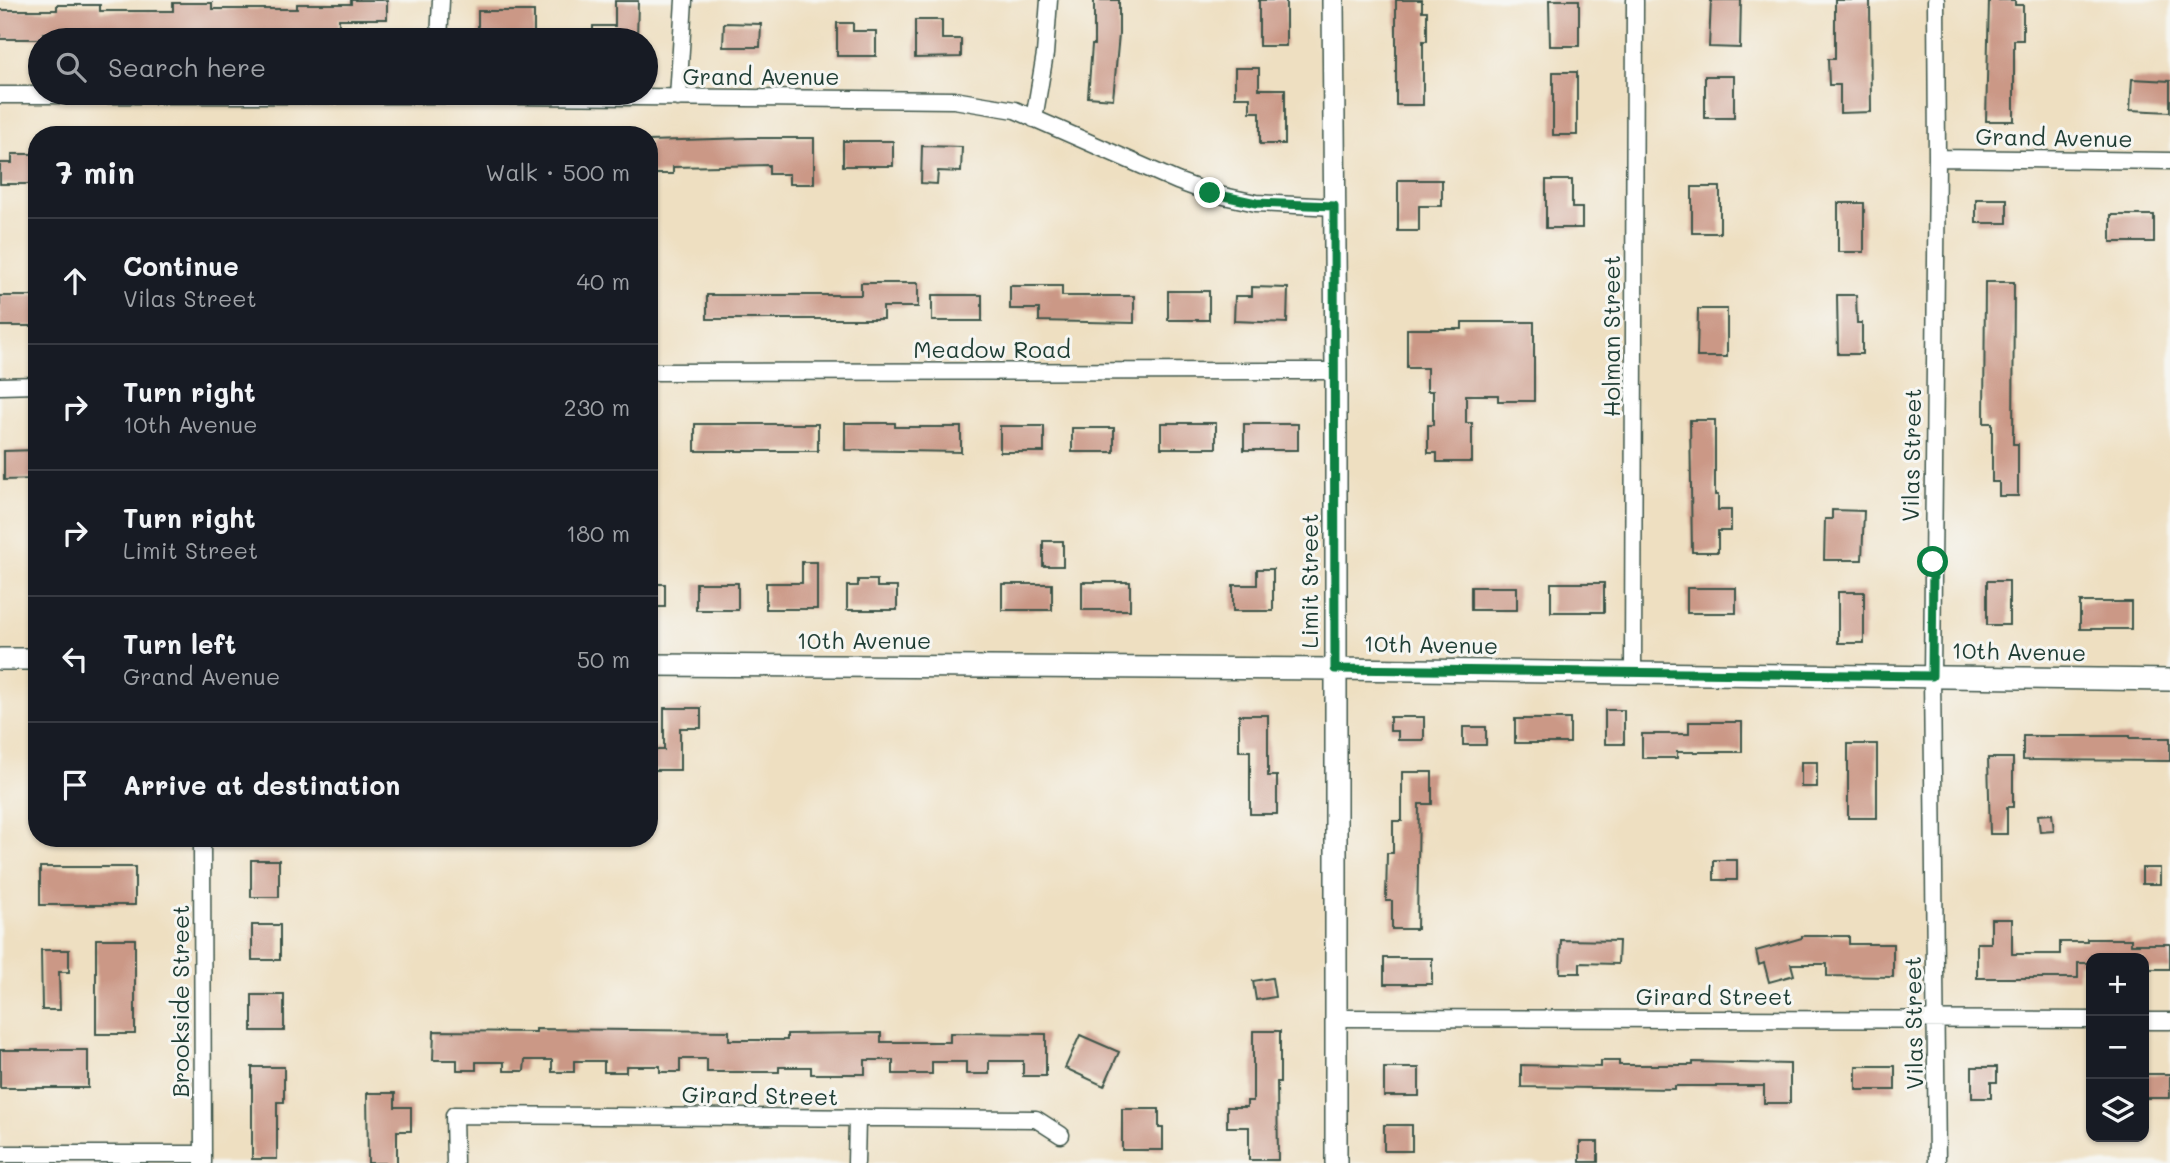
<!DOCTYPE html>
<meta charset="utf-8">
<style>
body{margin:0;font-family:Mali,sans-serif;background:#242831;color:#f1f3f6}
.controls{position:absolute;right:21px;bottom:21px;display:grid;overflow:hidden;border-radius:14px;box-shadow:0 2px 5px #0004}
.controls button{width:63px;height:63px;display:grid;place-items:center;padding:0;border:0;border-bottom:2px solid #363941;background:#171b24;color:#f1f3f6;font:35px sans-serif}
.stop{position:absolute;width:21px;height:21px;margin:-16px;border:5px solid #0b8043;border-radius:50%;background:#fff}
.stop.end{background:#0b8043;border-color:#fff;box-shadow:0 2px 7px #0008}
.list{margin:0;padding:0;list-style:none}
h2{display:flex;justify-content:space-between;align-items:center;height:91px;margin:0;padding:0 28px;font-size:30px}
h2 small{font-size:23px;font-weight:400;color:#9ea1a6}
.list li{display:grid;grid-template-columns:46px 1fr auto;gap:21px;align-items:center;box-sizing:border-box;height:126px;padding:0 28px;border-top:2px solid #363941}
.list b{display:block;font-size:26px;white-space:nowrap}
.list p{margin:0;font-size:23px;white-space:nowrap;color:#9ea1a6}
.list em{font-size:23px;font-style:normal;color:#9ea1a6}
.icon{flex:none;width:38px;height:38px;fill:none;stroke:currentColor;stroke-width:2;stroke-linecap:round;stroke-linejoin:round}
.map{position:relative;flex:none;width:2170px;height:1163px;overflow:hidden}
.search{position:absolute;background:#171b24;box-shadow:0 2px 5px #0004;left:28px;top:28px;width:630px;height:77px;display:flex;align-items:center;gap:18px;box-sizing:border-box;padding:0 24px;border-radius:38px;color:#9ea1a6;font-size:26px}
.panel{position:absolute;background:#171b24;box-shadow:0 2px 5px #0004;left:28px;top:126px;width:630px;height:721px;border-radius:28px}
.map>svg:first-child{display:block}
.building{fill:#cb9886}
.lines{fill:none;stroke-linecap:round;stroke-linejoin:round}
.minor-casing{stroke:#3e5549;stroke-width:19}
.tertiary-casing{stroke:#3e5549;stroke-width:24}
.minor{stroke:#fff;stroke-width:16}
.tertiary{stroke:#fff;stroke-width:21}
.route{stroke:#0b8043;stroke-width:9}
.labels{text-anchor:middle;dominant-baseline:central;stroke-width:6;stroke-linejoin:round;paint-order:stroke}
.street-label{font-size:23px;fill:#1f3d34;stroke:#f6f6f2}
</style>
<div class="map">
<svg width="2170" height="1163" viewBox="0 0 2170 1163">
<rect width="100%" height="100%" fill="#f6f6f2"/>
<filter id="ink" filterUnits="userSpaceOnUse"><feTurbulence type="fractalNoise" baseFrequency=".0143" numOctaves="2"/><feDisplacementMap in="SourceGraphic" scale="14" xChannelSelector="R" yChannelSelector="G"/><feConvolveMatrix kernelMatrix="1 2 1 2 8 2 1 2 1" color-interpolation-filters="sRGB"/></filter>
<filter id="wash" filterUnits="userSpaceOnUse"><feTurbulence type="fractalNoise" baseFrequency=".00686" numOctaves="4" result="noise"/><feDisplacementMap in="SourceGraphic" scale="28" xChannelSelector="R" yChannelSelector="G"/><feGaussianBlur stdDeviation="1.57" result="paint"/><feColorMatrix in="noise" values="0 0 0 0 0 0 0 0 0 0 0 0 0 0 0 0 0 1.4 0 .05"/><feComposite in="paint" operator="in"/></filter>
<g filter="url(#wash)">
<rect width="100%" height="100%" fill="#eedfc1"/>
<g id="blocks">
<path class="building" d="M 351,0 L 387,0 L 387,19 L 339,19 L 339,33 L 277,33 L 277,39 L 117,40 L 117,33 L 44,33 L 44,39 L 0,39 L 0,10 L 57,10 L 57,5 L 100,5 L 100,11 L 173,11 L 173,3 L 212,3 L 212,9 L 297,9 L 297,4 L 351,4 Z
M 1094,0 L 1119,0 L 1119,34 L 1113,99 L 1088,97 L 1092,45 L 1094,45 Z
M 1259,0 L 1286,0 L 1286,46 L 1259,46 Z
M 1396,0 L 1422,0 L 1422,11 L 1427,11 L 1427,41 L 1423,41 L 1423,105 L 1396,105 Z
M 1549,0 L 1579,0 L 1579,46 L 1550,46 Z
M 1711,0 L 1741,0 L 1740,48 L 1709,47 Z
M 1835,0 L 1870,0 L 1871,112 L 1840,113 L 1840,85 L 1829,85 L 1828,59 L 1835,59 Z
M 1989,0 L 2015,0 L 2015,5 L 2023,5 L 2023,40 L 2014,40 L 2014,121 L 1986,121 Z
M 615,1 L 638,1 L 637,40 L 593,40 L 593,26 L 615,26 Z
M 478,11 L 534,11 L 534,40 L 478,40 Z
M 915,20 L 942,20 L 942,39 L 961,39 L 961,57 L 915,58 Z
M 724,23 L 761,24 L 760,47 L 723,47 Z
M 837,23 L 853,23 L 853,31 L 876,31 L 876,56 L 837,56 Z
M 1235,68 L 1259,68 L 1259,89 L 1285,89 L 1285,144 L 1260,144 L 1260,112 L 1250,112 L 1250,97 L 1235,97 Z
M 1553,72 L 1577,72 L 1577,135 L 1553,135 Z
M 1705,76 L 1734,76 L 1734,118 L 1705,118 Z
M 2132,79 L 2170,81 L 2170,112 L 2130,110 Z
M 748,138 L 814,138 L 814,184 L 789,184 L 789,174 L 769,174 L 769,165 L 673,167 L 673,174 L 649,174 L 649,141 Z
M 843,141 L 893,141 L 893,166 L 843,166 Z
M 922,146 L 962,147 L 961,172 L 938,171 L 937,184 L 921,183 Z
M 12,154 L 37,154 L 37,184 L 0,184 L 0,163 L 12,163 Z
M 1398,180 L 1442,180 L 1442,206 L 1419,206 L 1419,231 L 1398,231 Z
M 1546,180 L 1572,180 L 1572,208 L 1582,208 L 1582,228 L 1546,228 Z
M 1692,187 L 1720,187 L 1720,233 L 1692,233 Z
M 1976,199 L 2007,199 L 2007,223 L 1976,223 Z
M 1838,203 L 1864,203 L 1864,252 L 1838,252 Z
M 2111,215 L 2154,215 L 2154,242 L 2111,242 Z
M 1985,282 L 2014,282 L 2013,444 L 2018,444 L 2018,496 L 1999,496 L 1999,482 L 1992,482 L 1992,423 L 1984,423 Z
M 861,283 L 918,283 L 918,307 L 883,307 L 883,319 L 707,319 L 707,295 L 861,295 Z
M 1010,286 L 1062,286 L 1062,296 L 1134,296 L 1134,323 L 1039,321 L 1039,309 L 1010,309 Z
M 1252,287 L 1288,288 L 1287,323 L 1234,321 L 1235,296 L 1252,296 Z
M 1168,291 L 1209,291 L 1209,320 L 1168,320 Z
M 932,295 L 982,295 L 982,321 L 932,321 Z
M 1837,295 L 1856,295 L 1857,323 L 1862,323 L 1862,354 L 1838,354 Z
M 0,296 L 37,296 L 37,326 L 0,326 Z
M 1698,309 L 1727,309 L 1727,357 L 1697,357 Z
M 1462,322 L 1534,322 L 1534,401 L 1498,401 L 1498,395 L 1466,395 L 1466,423 L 1472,423 L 1472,462 L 1437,462 L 1437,453 L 1428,453 L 1428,425 L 1433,425 L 1433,391 L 1427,391 L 1427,368 L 1407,368 L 1407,329 L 1462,329 Z
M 1690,420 L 1715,420 L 1715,495 L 1718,495 L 1718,510 L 1731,510 L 1731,531 L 1718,531 L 1718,552 L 1692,552 Z
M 845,423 L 895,423 L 895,427 L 961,427 L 961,452 L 845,450 Z
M 1161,423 L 1216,423 L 1216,448 L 1161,448 Z
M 695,424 L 818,424 L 818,451 L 695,451 Z
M 1244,424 L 1298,424 L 1298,450 L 1244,450 Z
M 1000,426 L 1044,426 L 1044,452 L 1000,452 Z
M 1072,428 L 1114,428 L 1114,452 L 1072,452 Z
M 37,450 L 37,479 L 4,480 L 4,451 Z
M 1832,510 L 1864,511 L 1862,560 L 1824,560 L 1825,519 L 1832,519 Z
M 1043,541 L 1063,541 L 1063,566 L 1043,566 Z
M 802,562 L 817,562 L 817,609 L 766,609 L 766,583 L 802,583 Z
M 1257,569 L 1273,569 L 1273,611 L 1233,611 L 1233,585 L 1257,585 Z
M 858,580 L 877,580 L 877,587 L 897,587 L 897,610 L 847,610 L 847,586 L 858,586 Z
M 1987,581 L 2009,581 L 2009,625 L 1987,625 Z
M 1082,582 L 1130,582 L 1130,610 L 1082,610 Z
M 696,583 L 738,583 L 738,610 L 696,610 Z
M 1551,583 L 1604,583 L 1604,612 L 1551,612 Z
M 649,584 L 665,584 L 665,607 L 649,607 Z
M 1002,584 L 1052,584 L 1052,610 L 1002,610 Z
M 1471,587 L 1517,587 L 1517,610 L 1471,610 Z
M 1687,588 L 1736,588 L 1736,613 L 1687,613 Z
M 1838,592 L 1864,592 L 1864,643 L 1838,643 Z
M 2080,602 L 2131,602 L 2131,629 L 2080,629 Z
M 664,708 L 701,708 L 701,728 L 680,728 L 680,770 L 652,770 L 652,750 L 664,750 Z
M 1605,710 L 1624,710 L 1624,744 L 1605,744 Z
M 1239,715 L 1268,715 L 1268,776 L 1277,776 L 1277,814 L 1250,814 L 1250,751 L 1239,751 Z
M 1390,717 L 1424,717 L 1424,740 L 1398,740 L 1398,731 L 1390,731 Z
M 1515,719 L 1570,719 L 1570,743 L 1515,743 Z
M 1689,722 L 1742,722 L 1742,752 L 1677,752 L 1677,758 L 1642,758 L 1642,734 L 1689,734 Z
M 1463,727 L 1486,727 L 1486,745 L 1463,745 Z
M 2023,736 L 2130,736 L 2130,738 L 2170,738 L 2170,761 L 2023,760 Z
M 1848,744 L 1877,744 L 1877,818 L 1848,818 Z
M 1988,758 L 2013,758 L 2013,807 L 2007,807 L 2007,834 L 1990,834 Z
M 1801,762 L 1817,762 L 1817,787 L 1801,787 Z
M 1402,772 L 1432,772 L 1432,804 L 1419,804 L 1417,929 L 1392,929 L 1392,901 L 1386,901 L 1387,853 L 1393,853 L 1393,821 L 1402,821 Z
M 2052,814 L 2054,831 L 2040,832 L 2038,815 Z
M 251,860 L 279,860 L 279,897 L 251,897 Z
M 1714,860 L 1737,860 L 1737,880 L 1714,880 Z
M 40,867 L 135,867 L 135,905 L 40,905 Z
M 2142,868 L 2160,868 L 2160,884 L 2142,884 Z
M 1991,919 L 2012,919 L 2012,954 L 2060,954 L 2060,942 L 2087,942 L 2087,939 L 2131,939 L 2131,944 L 2170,944 L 2170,969 L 2144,969 L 2144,958 L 2091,958 L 2091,963 L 2078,963 L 2078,978 L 1977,978 L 1977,943 L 1991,943 Z
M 252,925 L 280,925 L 280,960 L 252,960 Z
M 1802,936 L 1849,936 L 1849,944 L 1893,944 L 1893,977 L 1827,976 L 1827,964 L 1791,964 L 1794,975 L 1769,982 L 1764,963 L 1759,965 L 1756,951 L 1802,938 Z
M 96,939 L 135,939 L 135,1034 L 96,1034 Z
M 1561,940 L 1619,941 L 1618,964 L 1580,963 L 1580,973 L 1560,973 Z
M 41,950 L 69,950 L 69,972 L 59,972 L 60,1010 L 42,1010 Z
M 1384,958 L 1432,958 L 1432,984 L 1384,984 Z
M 1272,978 L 1275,997 L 1256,1000 L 1253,981 Z
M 252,995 L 284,995 L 284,1031 L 252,1031 Z
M 536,1029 L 729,1031 L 729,1040 L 787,1040 L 787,1034 L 881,1033 L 881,1042 L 950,1042 L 950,1033 L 1046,1034 L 1046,1076 L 1023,1076 L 1023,1061 L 989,1061 L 989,1074 L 966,1074 L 966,1062 L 932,1062 L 932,1074 L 893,1074 L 893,1060 L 865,1060 L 865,1074 L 811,1074 L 811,1067 L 779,1067 L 779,1072 L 707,1072 L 707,1059 L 680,1059 L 680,1072 L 660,1072 L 660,1066 L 626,1066 L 626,1072 L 604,1072 L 604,1061 L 574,1061 L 574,1072 L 552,1072 L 552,1060 L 525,1060 L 524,1071 L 504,1071 L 504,1062 L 476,1062 L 476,1070 L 457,1070 L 457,1060 L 433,1060 L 434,1031 L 536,1032 Z
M 1253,1031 L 1280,1031 L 1280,1082 L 1277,1082 L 1278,1160 L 1249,1160 L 1249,1127 L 1227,1127 L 1227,1107 L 1247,1107 L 1247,1101 L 1253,1101 Z
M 1080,1035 L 1119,1052 L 1104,1086 L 1065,1068 Z
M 0,1050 L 88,1050 L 88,1088 L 0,1088 Z
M 1601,1061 L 1619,1061 L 1619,1065 L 1693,1065 L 1693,1062 L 1790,1064 L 1790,1103 L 1764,1103 L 1764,1086 L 1675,1086 L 1675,1089 L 1521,1087 L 1521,1065 L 1601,1067 Z
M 1856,1066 L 1895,1066 L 1895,1090 L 1856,1090 Z
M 252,1067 L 284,1067 L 284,1102 L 277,1102 L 277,1159 L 252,1159 Z
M 1972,1067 L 1997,1067 L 1997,1082 L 1991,1082 L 1991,1098 L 1972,1098 Z
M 1384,1068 L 1419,1068 L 1419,1096 L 1384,1096 Z
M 2144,1074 L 2170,1074 L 2170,1098 L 2144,1098 Z
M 367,1093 L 395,1093 L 395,1107 L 411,1107 L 411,1131 L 397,1131 L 397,1163 L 368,1163 Z
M 1122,1109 L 1159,1109 L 1159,1128 L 1163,1128 L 1163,1150 L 1122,1150 Z
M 1384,1125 L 1412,1125 L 1412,1151 L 1384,1151 Z
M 1580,1142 L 1598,1142 L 1598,1162 L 1580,1162 Z"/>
</g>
</g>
<g filter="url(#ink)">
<use href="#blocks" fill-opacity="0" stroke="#3e5549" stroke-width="2"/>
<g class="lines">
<g class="minor-casing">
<path id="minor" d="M 1936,0 L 1937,158 L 1932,676 L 1937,1163
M 439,40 L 441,0
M 0,95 L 435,95 L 954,100 L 1015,110 L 1177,181 L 1210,193 L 1256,203 L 1334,207
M 678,98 L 684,0
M 1034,119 L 1045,54 L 1049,0
M 1937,158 L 2170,161
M 649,372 L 1336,371
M 0,386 L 37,385
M 1633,673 L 1635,0
M 202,838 L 203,1163
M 1337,1018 L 2091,1020
M 2144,1021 L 2170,1021
M 0,1154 L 203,1154
M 455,1163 L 454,1115 L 1036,1119 L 1061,1135
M 856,1163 L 857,1119"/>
</g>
<g class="tertiary-casing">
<path id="tertiary" d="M 1333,0 L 1336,371 L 1336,1163
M 0,659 L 37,659
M 649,665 L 1335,669 L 2170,680"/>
</g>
<use href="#minor" class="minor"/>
<use href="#tertiary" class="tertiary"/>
</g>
</g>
<g class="lines" filter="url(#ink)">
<path class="route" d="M 1210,193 L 1256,203 L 1334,206 L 1335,669 L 1932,676 L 1933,562"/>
</g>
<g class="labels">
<g class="street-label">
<text x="761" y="76">Grand Avenue</text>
<text transform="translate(2054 137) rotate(1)">Grand Avenue</text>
<text transform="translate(1611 336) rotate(-90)">Holman Street</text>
<text x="992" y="349">Meadow Road</text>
<text transform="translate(1911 455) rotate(-89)">Vilas Street</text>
<text transform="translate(1309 581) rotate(-90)">Limit Street</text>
<text x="864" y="640">10th Avenue</text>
<text transform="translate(1431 644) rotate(1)">10th Avenue</text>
<text transform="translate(2019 651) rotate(1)">10th Avenue</text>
<text x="1714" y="996">Girard Street</text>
<text transform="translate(180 1001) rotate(-90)">Brookside Street</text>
<text transform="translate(1913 1023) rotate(-91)">Vilas Street</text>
<text transform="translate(760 1095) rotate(1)">Girard Street</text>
</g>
</g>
</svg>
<div class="controls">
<button>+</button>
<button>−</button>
<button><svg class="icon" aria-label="layers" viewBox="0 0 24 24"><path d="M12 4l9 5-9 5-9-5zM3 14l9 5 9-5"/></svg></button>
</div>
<div class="stop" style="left:1933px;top:562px"></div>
<div class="stop end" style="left:1210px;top:193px"></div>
<div class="search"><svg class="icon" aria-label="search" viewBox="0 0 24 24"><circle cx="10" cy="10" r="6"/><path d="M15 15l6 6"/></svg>Search here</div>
<section class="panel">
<h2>7 min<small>Walk · 500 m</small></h2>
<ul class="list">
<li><svg class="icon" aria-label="ahead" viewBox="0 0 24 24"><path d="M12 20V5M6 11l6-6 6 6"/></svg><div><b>Continue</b><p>Vilas Street</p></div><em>40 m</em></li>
<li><svg class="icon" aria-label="right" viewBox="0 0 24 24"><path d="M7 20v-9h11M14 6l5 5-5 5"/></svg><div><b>Turn right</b><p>10th Avenue</p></div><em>230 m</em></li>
<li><svg class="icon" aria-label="right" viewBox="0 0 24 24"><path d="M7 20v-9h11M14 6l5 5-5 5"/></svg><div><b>Turn right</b><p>Limit Street</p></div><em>180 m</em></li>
<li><svg class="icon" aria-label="left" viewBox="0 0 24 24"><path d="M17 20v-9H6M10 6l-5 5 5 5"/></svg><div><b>Turn left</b><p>Grand Avenue</p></div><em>50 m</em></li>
<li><svg class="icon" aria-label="arrive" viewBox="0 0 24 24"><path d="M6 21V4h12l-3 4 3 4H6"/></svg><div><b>Arrive at destination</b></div></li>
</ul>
</section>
</div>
